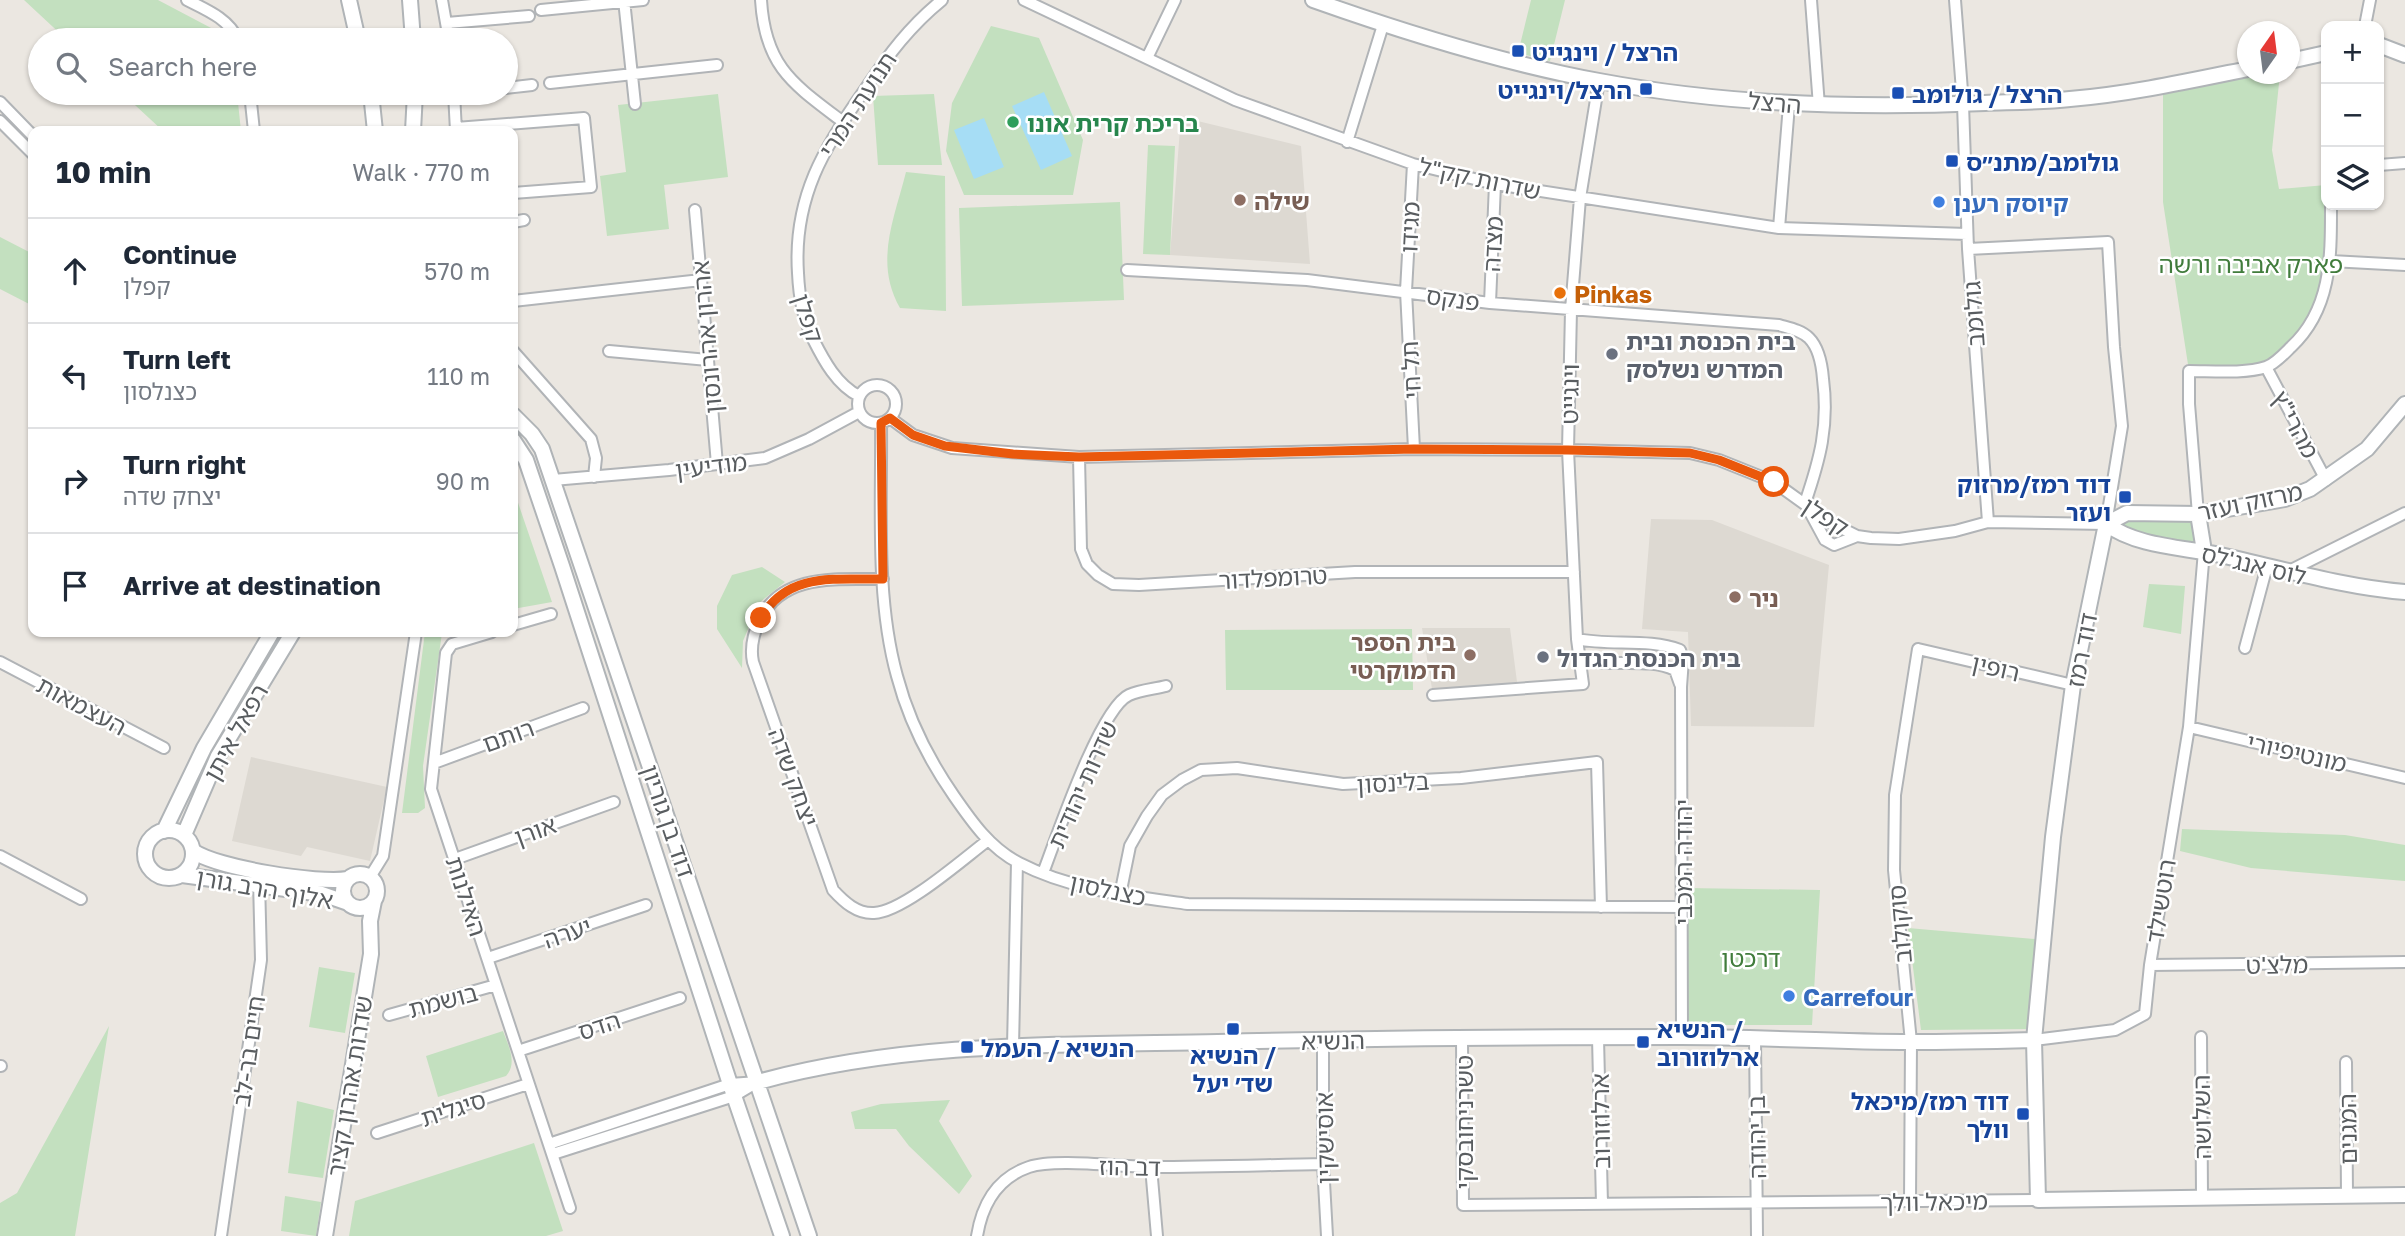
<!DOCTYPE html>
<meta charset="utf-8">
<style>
body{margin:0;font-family:"Golos Text","Noto Sans Hebrew",sans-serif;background:#f2f2f3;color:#1f2937}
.controls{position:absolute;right:21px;top:21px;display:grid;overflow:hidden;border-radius:14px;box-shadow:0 2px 5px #0004}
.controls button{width:63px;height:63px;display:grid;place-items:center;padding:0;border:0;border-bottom:2px solid #e0e1e3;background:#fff;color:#1f2937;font:35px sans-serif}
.compass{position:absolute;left:2237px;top:21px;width:63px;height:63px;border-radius:50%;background:#fff;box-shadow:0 2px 5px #0004;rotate:14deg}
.stop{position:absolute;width:21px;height:21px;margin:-16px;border:5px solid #ea580c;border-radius:50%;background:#fff}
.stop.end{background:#ea580c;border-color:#fff;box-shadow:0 2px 7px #0008}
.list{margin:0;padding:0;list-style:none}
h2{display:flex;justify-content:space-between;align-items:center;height:91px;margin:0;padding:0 28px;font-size:30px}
h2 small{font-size:23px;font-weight:400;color:#747a83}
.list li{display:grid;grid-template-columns:46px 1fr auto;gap:21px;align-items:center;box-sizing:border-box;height:105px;padding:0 28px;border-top:2px solid #e0e1e3}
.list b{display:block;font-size:26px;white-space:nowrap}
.list p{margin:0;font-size:23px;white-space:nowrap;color:#747a83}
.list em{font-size:23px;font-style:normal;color:#747a83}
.icon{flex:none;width:38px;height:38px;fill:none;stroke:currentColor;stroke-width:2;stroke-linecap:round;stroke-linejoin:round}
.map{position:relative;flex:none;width:2405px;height:1236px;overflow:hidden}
.search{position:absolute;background:#fff;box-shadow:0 2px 5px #0004;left:28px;top:28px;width:490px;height:77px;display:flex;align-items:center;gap:18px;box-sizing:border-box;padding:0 24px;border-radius:38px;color:#747a83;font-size:26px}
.panel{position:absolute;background:#fff;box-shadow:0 2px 5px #0004;left:28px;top:126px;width:490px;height:511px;border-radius:14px}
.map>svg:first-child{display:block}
.education{fill:#ddd9d2}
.green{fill:#c3e0bf}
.water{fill:#a6ddf5}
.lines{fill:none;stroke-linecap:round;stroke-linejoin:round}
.street-casing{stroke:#b1b4b7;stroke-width:14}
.secondary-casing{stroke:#b0b4b7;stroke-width:18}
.street{stroke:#fff;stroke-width:10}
.secondary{stroke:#fff;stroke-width:14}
.route{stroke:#ea580c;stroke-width:9}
.transit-dot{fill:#1a4fb4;stroke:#fff;stroke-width:2.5}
.leisure-dot{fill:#2e9e5b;stroke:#fff;stroke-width:2.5}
.education-dot{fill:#8d6e63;stroke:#fff;stroke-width:2.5}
.shop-dot{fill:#3f7fe0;stroke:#fff;stroke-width:2.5}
.food-dot{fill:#e8710a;stroke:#fff;stroke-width:2.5}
.worship-dot{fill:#6b7280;stroke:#fff;stroke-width:2.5}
.labels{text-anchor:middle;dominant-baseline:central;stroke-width:5;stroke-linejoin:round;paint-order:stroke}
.transit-label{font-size:24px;font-weight:bold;fill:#164399;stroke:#fff;text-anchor:start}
.street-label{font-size:24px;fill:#595d60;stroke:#fff}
.leisure-label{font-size:24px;font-weight:bold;fill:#27864d;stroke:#fff;text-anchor:start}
.education-label{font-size:24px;font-weight:bold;fill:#785e54;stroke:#fff;text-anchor:start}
.shop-label{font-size:24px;font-weight:bold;fill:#366cbe;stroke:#fff;text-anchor:start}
.park-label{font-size:24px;fill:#417c3c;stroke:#fff}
.food-label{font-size:24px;font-weight:bold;fill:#c56008;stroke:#fff;text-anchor:start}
.worship-label{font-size:24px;font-weight:bold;fill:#5b616d;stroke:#fff;text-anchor:start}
</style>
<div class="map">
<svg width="2405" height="1236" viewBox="0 0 2405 1236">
<rect width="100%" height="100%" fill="#ebe7e1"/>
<path class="education" d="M 1181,117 L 1301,146 L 1310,264 L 1170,255 Z
M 1651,519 L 1712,520 L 1829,565 L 1814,727 L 1691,726 L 1688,632 L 1642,629 Z
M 1422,628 L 1510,628 L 1517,682 L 1433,695 Z
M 251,757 L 387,787 L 370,861 L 307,847 L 301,856 L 232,841 Z"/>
<path class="green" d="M 24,0 L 158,0 L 213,29 L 224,40 L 67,40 Z
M 1531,0 L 1565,0 L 1550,61 L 1518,53 Z
M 991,26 L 1039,38 L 1083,140 L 1073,195 L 964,195 L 946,151 L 952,103 Z
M 2248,74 L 2280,74 L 2272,150 L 2279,189 L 2326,185 L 2331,261 L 2315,316 L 2266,367 L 2189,371 L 2163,202 L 2163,87 Z
M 122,93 L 237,93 L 241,131 L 163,131 Z
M 718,94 L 728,177 L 664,185 L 669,229 L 607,236 L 600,176 L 626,172 L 618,105 Z
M 934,94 L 942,165 L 878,165 L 873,96 Z
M 1148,145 L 1175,146 L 1170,255 L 1143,254 Z
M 906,172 L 945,176 L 946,311 L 900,308 C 874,262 894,220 906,172 Z
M 1120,202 L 1124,300 L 962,306 L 959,208 Z
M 0,237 L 33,254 L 33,306 L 0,289 Z
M 513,488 L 552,602 L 513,609 Z
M 2198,514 L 2204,551 L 2118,532 L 2120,516 Z
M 762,567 L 785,582 L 759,603 L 743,641 L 742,668 L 717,629 L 717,606 L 732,575 Z
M 2149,584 L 2185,586 L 2181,634 L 2143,627 Z
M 1412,629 L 1413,690 L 1226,690 L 1225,630 Z
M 425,632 L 442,633 L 423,766 L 425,808 L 418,813 L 402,813 Z
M 2182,829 L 2345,835 L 2405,845 L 2405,881 L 2251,868 L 2180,851 Z
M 1687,888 L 1820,890 L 1812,1025 L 1686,1025 Z
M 1908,928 L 2035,939 L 2030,1029 L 1921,1030 Z
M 319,967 L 355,973 L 345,1033 L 309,1027 Z
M 109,1026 L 75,1236 L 0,1236 L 0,1203 L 17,1193 Z
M 503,1031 C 508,1045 518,1063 506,1076 L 438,1097 L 426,1056 Z
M 950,1100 L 939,1121 L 972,1176 L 959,1194 L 909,1146 L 896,1129 L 855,1129 L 851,1112 L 881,1104 Z
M 297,1101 L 334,1110 L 323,1178 L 288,1173 Z
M 534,1143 L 563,1231 L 546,1236 L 349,1236 L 355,1201 Z
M 285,1196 L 321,1202 L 316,1236 L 281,1231 Z"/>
<path class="water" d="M 1044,92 L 1072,156 L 1041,170 L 1012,106 Z
M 984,118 L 1004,167 L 974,179 L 954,130 Z"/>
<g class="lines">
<g class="street-casing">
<path id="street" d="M 187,0 C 207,10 229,19 238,40
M 442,0 L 449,40
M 624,0 L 635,104
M 761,0 C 765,67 793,84 843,122
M 1024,0 L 1235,100 L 1413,164 L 1495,184 L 1779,228 L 1967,234
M 1811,0 L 1819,106
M 1955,0 L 1963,104 L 1968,249 L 1988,522
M 541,10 L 643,0
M 447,23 L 529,16
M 2365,26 L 2370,0
M 1147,58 L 1175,0
M 550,83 L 717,65
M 506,88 L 532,85
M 250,93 L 254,131
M 454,93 L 456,131
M 0,102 L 33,136
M 0,121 L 33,154
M 456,128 L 584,118 L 591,187 L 513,193
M 1347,142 L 1383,25
M 1413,164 L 1406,291 L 1414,449
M 2379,165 L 2405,163
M 695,210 L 717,464
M 513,222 L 524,220
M 1779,228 L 1789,105
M 2331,261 L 2405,265
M 1127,270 L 1307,280 L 1490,303 L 1779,325 C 1789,328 1801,330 1809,338 C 1819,348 1822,366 1823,379 C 1829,426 1820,459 1805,503 L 1825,540 L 1834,545 L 1857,536
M 513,301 L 701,280
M 1490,303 L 1495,184
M 513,351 L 591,439 L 596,458 L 594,477
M 609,351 L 708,360
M 2266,367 L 2326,480
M858 404a19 19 0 1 1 38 0a19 19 0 1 1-38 0Z
M 859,396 C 837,385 824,361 813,339 C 803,319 799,296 798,273 C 793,198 824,147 866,88 C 889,54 910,26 942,0
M 890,418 L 913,435 L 952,448 L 1079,457 L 1414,449 L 1568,450 L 1690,453 L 1719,460 L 1774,482 L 1831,523 L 1857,536 L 1871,538 L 1899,539 L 1955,531 L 1988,522 L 2106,524 L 2122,426 L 2114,347 L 2108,242 L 1968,249
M 881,423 C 882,505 875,597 897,676 C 908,718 929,760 954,796 C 972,822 990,848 1019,863 C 1071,890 1131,896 1188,904 L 1682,907
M 1079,457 L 1081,549 L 1087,564 L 1098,575 L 1113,584 L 1139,585 L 1355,572 L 1574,572
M 553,480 L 669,470 L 765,458 L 809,439 L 859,412
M 2198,514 L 2189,404 L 2189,371 C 2211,371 2245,374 2266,367 C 2275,364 2284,354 2291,347 C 2332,309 2331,256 2331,205
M 2289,571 L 2405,513
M 883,579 C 839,580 784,572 760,619 C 754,632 750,648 753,662 L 833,890 C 844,902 857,914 874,913 C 903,912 962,860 987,841
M 513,625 L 551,614
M 492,632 L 452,644 L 446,653 L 431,789 L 570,1208
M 1577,639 C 1611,646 1648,638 1680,650 L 1683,659 L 1681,687 L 1682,1037
M 2245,648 L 2267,566
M 1580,658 C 1610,669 1645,656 1675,670 L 1680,684
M 0,662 L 164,748
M 1433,695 L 1583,684 L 1577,639 L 1568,450 L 1571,310 L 1580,198 L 1599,81
M 2189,727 L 2405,778
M 434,763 L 583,708
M 0,856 L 81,899
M 455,859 L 614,802
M 1043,873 C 1056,839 1100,708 1129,695 C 1140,690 1154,689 1166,686
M 370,877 L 383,856 L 416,632
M 1120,895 L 1130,846 L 1147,816 L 1162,795 L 1182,780 L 1201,770 L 1237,768 L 1343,784 L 1461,778 L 1597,762 L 1601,907
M 488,958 L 646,905
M 2150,965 L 2405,962
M 389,1015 L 496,985
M 2201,1037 L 2202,1197
M 1462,1038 L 1463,1205 L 2038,1200
M 1598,1038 L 1602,1204
M 1755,1038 L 1757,1236
M 1323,1039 L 1323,1164 L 1327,1236
M 2034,1040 L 2115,1030 L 2145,1014 L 2150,965 L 2189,727 L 2204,551
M 1013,1046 L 1017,862
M 518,1051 L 680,998
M 2346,1062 L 2347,1196
M 0,1066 L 1,1066
M 377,1133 L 528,1084
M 549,1144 L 730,1084 L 758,1082
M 553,1154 L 734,1096 L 754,1084
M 1151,1167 L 1157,1236
M 1910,1201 L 1911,1042 L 1894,870 L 1895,795 L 1918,649 L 2073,685
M 221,1236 L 261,960 L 259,881
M 977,1236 C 982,1205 997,1178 1029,1167 C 1055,1158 1121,1167 1152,1167 C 1209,1167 1266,1165 1323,1164"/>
</g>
<g class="secondary-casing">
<path id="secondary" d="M 349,0 L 358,40
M 410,0 L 413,40
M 1313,0 C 1406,33 1502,63 1599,81 C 1727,105 1855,109 1985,103 C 2013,102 2042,102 2070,99 C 2130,94 2189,81 2248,69
M 2379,45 L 2405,55
M 2290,61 L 2326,53
M 371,93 L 375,131
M 413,131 L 415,93
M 513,415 L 532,434 L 542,449 L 809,1236
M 513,440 L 526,460 L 562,566 L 730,1084 L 782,1236
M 2198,514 L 2204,551
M 2106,524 L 2073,685 L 2053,837 L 2034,1040 L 2038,1200 L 2405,1195
M 2106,524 L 2127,513 L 2198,514 L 2285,499 L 2310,489 L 2367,449 L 2405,404
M 2106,524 C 2138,547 2182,547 2220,555 C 2281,568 2342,587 2405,592
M145 854a24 24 0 1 1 48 0a24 24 0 1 1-48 0Z
M 164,831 L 204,748 L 272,632
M 184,835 L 218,756 L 293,632
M 193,851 C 217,868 318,884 348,879
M343 891a17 17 0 1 1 34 0a17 17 0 1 1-34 0Z
M 182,875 L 322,894 L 348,903
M 758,1082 C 908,1041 1064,1045 1218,1042 C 1372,1038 1526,1037 1681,1037 C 1758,1037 1835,1042 1912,1042 C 1953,1042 1994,1041 2034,1040
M 325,1236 L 371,954 L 370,921 L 374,901"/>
</g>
<use href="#street" class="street"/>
<use href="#secondary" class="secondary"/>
</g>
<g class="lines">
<path class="route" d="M 761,618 C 788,571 837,580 883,579 L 881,423 L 890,418 L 913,435 L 945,446 L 1013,454 L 1079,457 L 1414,449 L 1568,450 L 1690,453 L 1719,460 L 1774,482"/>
</g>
<g class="transit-dot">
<rect x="1511" y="44" width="14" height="14" rx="3.5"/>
<rect x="1639" y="82" width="14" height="14" rx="3.5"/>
<rect x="1891" y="86" width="14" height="14" rx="3.5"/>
<rect x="1945" y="154" width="14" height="14" rx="3.5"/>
<rect x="2118" y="490" width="14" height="14" rx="3.5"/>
<rect x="1226" y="1022" width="14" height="14" rx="3.5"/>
<rect x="1636" y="1035" width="14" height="14" rx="3.5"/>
<rect x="960" y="1040" width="14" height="14" rx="3.5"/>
<rect x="2016" y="1107" width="14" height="14" rx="3.5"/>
</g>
<circle class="leisure-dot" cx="1013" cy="122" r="7"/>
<g class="education-dot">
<circle cx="1240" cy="200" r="7"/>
<circle cx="1735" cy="597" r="7"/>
<circle cx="1470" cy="655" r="7"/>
</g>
<g class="shop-dot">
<circle cx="1939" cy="202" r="7"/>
<circle cx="1789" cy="996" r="7"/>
</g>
<circle class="food-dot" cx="1560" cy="293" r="7"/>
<g class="worship-dot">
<circle cx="1612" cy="354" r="7"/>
<circle cx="1543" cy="657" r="7"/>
</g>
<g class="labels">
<g class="transit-label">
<text x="1532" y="51">הרצל / וינגייט</text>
<text x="1632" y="89" text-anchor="end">הרצל/וינגייט</text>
<text x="1912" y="93">הרצל / גולומב</text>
<text x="1966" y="161">גולומב/מתנ״ס</text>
<text x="2111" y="483" text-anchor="end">דוד רמז/מרזוק<tspan x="2111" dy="28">ועזר</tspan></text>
<text x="1657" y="1028">הנשיא /<tspan x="1657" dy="28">ארלוזורוב</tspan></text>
<text x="981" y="1047">הנשיא / העמל</text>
<text x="1233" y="1054" text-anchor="middle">הנשיא /<tspan x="1233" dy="28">שד׳ יעל</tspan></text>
<text x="2009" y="1100" text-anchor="end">דוד רמז/מיכאל<tspan x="2009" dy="28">וולך</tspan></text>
</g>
<g class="street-label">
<text transform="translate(1775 102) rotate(5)">הרצל</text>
<text transform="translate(857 104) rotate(-57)">תנועת המרי</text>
<text transform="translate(1480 178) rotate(12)">שדרות קק"ל</text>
<text transform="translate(1409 227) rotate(-87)">מגידו</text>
<text transform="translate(1492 244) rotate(-87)">מצדה</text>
<text transform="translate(1453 298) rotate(8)">פנקס</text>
<text transform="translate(1973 314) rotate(-94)">גולומב</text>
<text transform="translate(809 318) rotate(72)">קפלן</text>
<text transform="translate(706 337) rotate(-95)">אהרון אהרונסון</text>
<text transform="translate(1410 370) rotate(-93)">תל חי</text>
<text transform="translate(1569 394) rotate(-89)">וינגייט</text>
<text transform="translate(2296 424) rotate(62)">מהרי"ץ</text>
<text transform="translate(711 465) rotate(-7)">מודיעין</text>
<text transform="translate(2250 501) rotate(-12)">מרזוק ועזר</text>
<text transform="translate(1826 516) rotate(33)">קפלן</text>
<text transform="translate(2254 564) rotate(13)">לוס אנג'לס</text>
<text transform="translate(1273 577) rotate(-3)">טרומפלדור</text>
<text transform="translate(2081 650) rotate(-79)">דוד רמז</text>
<text transform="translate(1996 667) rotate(13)">רופין</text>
<text transform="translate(82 705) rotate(28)">העצמאות</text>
<text transform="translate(235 732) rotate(-61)">רפאל איתן</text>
<text transform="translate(508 735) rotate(-20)">רותם</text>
<text transform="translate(2297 752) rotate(13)">מונטיפיורי</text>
<text transform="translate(794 777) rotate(70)">יצחק שדה</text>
<text transform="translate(1393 782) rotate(-3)">בלינסון</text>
<text transform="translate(1082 784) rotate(-66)">שדרות יהודית</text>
<text transform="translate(669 821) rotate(71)">דוד בן גוריון</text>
<text transform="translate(535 830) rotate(-20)">אורן</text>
<text transform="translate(1682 862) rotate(-90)">יהודה המכבי</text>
<text transform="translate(265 888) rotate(10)">אלוף הרב גורן</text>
<text transform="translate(1108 889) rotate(12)">כצנלסון</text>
<text transform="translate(467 896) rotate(72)">האילנות</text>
<text transform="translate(2160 901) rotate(-81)">רוטשילד</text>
<text transform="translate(1899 924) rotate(-95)">סוקולוב</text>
<text transform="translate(567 932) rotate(-19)">יערה</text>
<text transform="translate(2277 964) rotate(-1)">מלצ'ט</text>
<text transform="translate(443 1000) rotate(-15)">בושמת</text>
<text transform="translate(599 1025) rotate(-18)">הדס</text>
<text transform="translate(1333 1040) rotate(-1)">הנשיא</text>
<text transform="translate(248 1051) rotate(-82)">חיים בר-לב</text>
<text transform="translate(349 1086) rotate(-81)">שדרות אהרון קציר</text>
<text transform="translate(453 1108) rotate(-18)">סיגלית</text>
<text transform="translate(2201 1117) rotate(-91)">השלושה</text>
<text transform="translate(1600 1121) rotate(-91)">ארלוזורוב</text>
<text transform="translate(1463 1122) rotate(-90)">טשרניחובסקי</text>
<text transform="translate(2347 1129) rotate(-91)">המגנים</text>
<text transform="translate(1756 1137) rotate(-91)">בן יהודה</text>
<text transform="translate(1324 1138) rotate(-91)">אוסישקין</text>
<text transform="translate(1130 1166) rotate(1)">דב הוז</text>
<text transform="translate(1934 1201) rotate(-1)">מיכאל וולך</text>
</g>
<g class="leisure-label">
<text x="1027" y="122">בריכת קרית אונו</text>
</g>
<g class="education-label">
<text x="1254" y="200">שילה</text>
<text x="1749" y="597">ניר</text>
<text x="1456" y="641" text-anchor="end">בית הספר<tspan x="1456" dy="28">הדמוקרטי</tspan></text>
</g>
<g class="shop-label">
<text x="1953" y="202">קיוסק רענן</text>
<text x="1803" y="996">Carrefour</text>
</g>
<g class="park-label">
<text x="2251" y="263">פארק אביבה ורשה</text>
<text x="1751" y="957">דרכטן</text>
</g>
<g class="food-label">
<text x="1574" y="293">Pinkas</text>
</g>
<g class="worship-label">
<text x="1626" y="340">בית הכנסת ובית<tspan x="1626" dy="28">המדרש נשלסק</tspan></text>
<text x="1557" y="657">בית הכנסת הגדול</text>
</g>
</g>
</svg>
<div class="controls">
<button>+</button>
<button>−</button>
<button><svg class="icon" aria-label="layers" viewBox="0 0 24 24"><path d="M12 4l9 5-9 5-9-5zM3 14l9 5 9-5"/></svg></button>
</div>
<svg class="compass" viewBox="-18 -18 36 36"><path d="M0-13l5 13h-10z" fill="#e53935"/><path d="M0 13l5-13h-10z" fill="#747a83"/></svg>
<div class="stop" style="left:1774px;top:482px"></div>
<div class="stop end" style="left:761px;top:618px"></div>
<div class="search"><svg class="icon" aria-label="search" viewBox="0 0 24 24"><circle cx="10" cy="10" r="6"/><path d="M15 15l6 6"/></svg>Search here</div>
<section class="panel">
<h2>10 min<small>Walk · 770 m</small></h2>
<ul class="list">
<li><svg class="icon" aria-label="ahead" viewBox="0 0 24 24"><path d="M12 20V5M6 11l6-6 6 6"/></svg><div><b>Continue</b><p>קפלן</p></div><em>570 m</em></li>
<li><svg class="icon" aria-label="left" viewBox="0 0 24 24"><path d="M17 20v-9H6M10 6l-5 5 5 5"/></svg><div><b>Turn left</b><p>כצנלסון</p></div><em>110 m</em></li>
<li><svg class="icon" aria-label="right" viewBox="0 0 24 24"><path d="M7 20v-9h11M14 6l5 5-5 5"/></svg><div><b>Turn right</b><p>יצחק שדה</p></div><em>90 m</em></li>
<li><svg class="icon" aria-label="arrive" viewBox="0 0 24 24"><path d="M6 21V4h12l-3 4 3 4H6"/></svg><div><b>Arrive at destination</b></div></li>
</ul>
</section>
</div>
